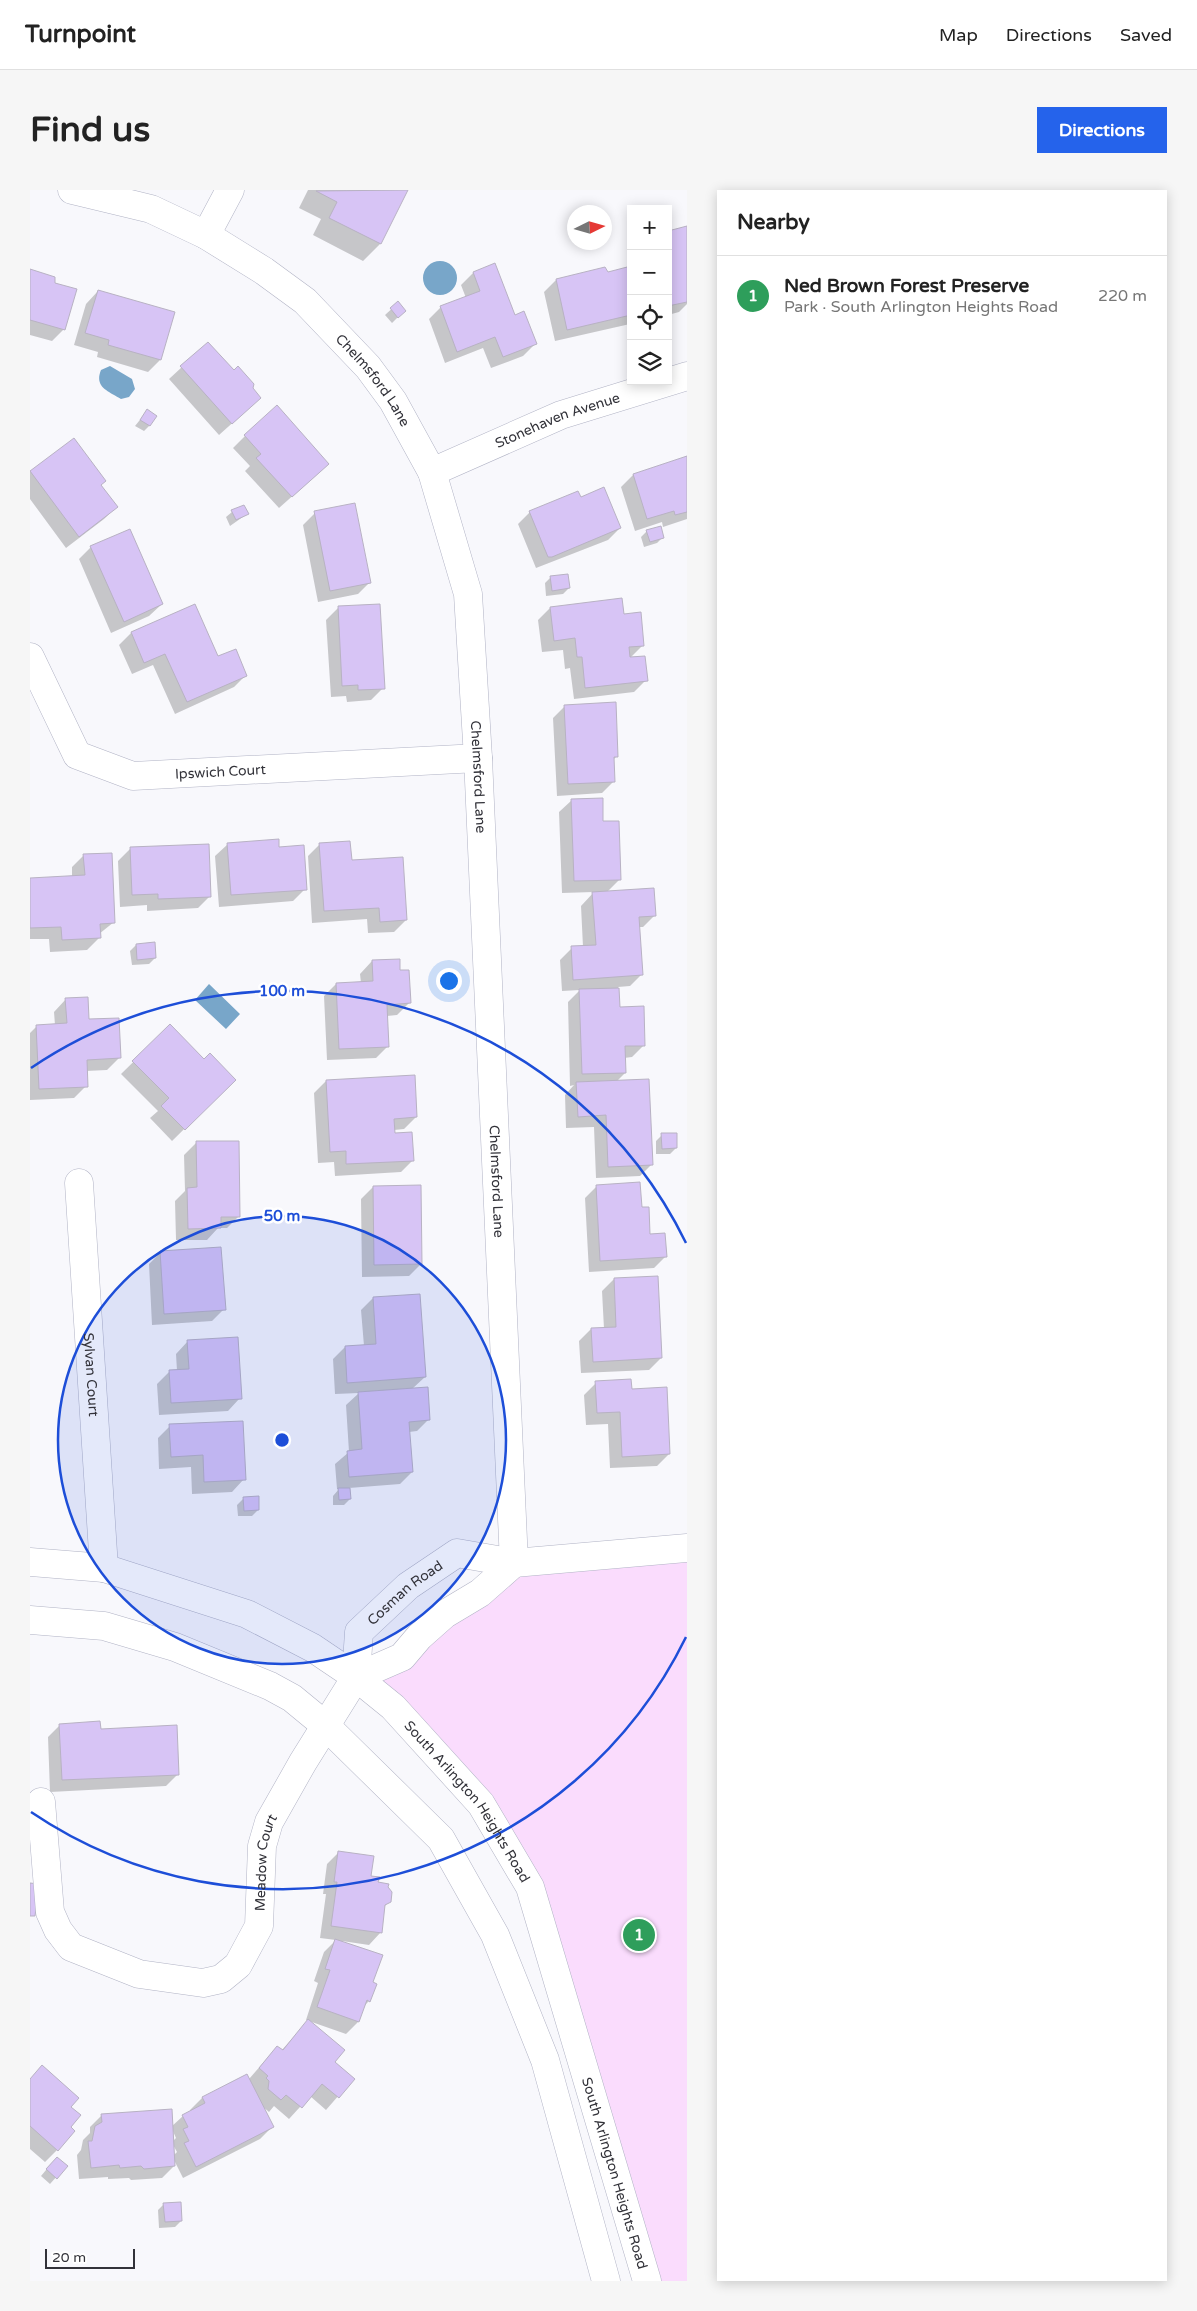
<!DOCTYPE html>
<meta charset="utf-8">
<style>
body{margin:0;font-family:"Varela Round",sans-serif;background:#f6f6f6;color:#222}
.controls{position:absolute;right:15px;top:15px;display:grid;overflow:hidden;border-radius:0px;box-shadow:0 2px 12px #0003}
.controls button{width:45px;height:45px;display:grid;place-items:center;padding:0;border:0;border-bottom:1px solid #e0e0e0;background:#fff;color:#222;font:25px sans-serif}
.compass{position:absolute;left:537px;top:15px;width:45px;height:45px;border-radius:50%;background:#fff;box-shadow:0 2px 12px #0003;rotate:85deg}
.scale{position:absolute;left:15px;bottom:12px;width:90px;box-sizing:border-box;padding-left:5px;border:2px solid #323239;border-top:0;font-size:14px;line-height:18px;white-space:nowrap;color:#323239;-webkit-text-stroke:4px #fff;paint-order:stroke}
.you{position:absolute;left:418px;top:790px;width:18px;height:18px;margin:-12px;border:4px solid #fff;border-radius:50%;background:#1a73e8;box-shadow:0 0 0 8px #1a73e833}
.badge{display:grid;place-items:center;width:32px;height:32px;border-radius:50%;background:#2563eb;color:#fff;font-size:16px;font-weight:700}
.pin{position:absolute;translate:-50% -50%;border:2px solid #fff;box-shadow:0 1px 5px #0006}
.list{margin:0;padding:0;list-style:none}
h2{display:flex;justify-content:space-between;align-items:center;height:65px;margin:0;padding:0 20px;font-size:21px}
h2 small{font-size:16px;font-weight:400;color:#767676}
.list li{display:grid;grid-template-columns:32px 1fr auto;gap:15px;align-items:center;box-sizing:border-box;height:80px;padding:0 20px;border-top:1px solid #e0e0e0}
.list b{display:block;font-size:19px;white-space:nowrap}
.list p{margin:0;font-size:16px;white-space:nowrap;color:#767676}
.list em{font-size:16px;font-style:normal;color:#767676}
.icon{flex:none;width:28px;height:28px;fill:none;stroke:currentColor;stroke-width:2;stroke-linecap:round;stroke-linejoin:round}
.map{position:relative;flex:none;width:657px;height:2091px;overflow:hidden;border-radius:0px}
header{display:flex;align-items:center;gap:30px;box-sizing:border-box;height:70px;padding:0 25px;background:#fff;border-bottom:1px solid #e0e0e0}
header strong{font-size:24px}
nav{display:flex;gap:28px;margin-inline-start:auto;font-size:18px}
.intro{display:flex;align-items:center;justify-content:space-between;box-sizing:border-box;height:120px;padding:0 30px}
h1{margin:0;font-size:35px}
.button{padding:12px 22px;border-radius:0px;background:#2563eb;color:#fff;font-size:18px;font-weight:700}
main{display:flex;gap:30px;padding:0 30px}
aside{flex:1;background:#fff;border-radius:0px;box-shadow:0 2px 12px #0003}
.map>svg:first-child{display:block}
.green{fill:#fadcfd}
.water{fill:#78a6c9}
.shadow{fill:#0003;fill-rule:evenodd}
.building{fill:#d7c4f5;stroke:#b8b2c3}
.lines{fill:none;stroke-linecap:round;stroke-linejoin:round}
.minor-casing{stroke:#b1b3c5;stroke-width:29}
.major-casing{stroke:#b1b3c5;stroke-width:29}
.minor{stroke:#fff;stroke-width:28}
.major{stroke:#fff;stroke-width:28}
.ring{fill:none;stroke:#1d4ed8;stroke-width:2.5}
.labels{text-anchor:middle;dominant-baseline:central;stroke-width:5;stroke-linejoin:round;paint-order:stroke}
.street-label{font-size:14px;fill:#323239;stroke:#fff}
.centre{fill:#1d4ed8;stroke:#fff;stroke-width:2.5}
.ring-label{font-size:15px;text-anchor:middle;font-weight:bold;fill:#1d4ed8;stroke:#fff;stroke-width:5;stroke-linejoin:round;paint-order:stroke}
</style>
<header>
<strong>Turnpoint</strong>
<nav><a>Map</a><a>Directions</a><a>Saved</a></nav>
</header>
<div class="intro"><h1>Find us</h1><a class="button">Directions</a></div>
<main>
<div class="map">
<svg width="657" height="2091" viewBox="0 0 657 2091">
<rect width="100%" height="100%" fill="#f8f8fc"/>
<path class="green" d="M 657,1355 L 657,2091 L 617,2091 L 550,1840 L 451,1614 L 326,1487 L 484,1373 Z"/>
<path class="water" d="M393 88a17 17 0 1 1 34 0a17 17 0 1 1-34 0Z
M 80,176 L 102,189 L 105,199 L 99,207 L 91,209 C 78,201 64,197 71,180 Z
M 179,794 L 210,824 L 196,839 L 165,810 Z"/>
<path class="shadow" d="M 278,0 L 377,0 L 350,54 L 333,71 L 283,45 L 291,29 L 269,18 Z
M 657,38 L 657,114 L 649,122 L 638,125 L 638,42 Z
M 601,78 L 600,134 L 525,151 L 514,102 L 526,90 L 575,79 L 578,83 Z
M 0,81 L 34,139 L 22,151 L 0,145 Z
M 443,83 L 484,127 L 505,154 L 493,166 L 461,178 L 453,158 L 415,173 L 399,129 L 411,117 L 436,108 L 431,95 Z
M 68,101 L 143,123 L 130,170 L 118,182 L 67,167 L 68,162 L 44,155 L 56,114 Z
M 368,113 L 374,121 L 362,133 L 355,125 Z
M 178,153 L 221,199 L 217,220 L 189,245 L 139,189 Z
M 117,221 L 120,235 L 114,241 L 105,236 Z
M 215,246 L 285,286 L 249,318 L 215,281 L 220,276 L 203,258 Z
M 44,249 L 70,295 L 86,317 L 74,329 L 36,358 L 0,309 L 0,282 Z
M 657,268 L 657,329 L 633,337 L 632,332 L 605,341 L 591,297 L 603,285 Z
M 550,309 L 590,338 L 578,350 L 506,378 L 488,334 L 500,322 Z
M 202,322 L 217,324 L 200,336 L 196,327 Z
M 285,323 L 340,392 L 328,404 L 288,412 L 273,335 Z
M 617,341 L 633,347 L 627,353 L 614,357 L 611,347 Z
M 61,357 L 132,414 L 119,426 L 81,443 L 49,369 Z
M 521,387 L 539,398 L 533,404 L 516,406 L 515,393 Z
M 164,415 L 188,468 L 216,485 L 204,497 L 145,524 L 123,475 L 102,484 L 89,455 L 101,443 Z
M 308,418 L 353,498 L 341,510 L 317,512 L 316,506 L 301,507 L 296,430 Z
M 520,418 L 593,425 L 613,455 L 599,469 L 616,490 L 604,502 L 544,509 L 540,478 L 535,479 L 533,460 L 512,462 L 508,430 Z
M 535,516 L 587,566 L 583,570 L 584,591 L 572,603 L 527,606 L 523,528 Z
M 542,610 L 572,633 L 590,689 L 576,703 L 625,725 L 613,737 L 609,737 L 612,784 L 600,796 L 588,797 L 588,818 L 614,855 L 602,867 L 594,868 L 595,883 L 586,892 L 622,974 L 610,986 L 566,988 L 564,937 L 536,938 L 535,905 L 544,895 L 540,896 L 538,812 L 550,800 L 532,801 L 530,770 L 542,758 L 553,757 L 551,716 L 564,702 L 532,703 L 529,622 Z
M 198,654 L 248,658 L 275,699 L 263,711 L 189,717 L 185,666 Z
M 290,654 L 320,671 L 376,730 L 364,742 L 338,743 L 337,729 L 282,733 L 278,666 Z
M 100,659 L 180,706 L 168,718 L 117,721 L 117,715 L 90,717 L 88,671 Z
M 54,665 L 84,732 L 69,744 L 69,748 L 57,760 L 20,762 L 19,749 L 0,749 L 0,689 L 42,687 L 42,677 Z
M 106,755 L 125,768 L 119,774 L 102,775 L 100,761 Z
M 342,771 L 369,781 L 379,813 L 367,825 L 357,826 L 358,856 L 346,868 L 297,870 L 294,806 L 306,794 L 331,793 L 330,784 Z
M 36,809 L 58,831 L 89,868 L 77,880 L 56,881 L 56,896 L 44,908 L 0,910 L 0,843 L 7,836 L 25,835 L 24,822 Z
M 140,836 L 174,871 L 204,890 L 142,951 L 120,928 L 128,921 L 91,884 Z
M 296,891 L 386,927 L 374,939 L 364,940 L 364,945 L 383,970 L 371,982 L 305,986 L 304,972 L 288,973 L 284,903 Z
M 632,945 L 646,958 L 640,964 L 626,964 L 626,951 Z
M 166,953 L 209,1026 L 197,1038 L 188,1038 L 177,1050 L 146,1050 L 145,1011 L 155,1001 L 154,965 Z
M 567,996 L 619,1045 L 636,1066 L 624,1078 L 559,1082 L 555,1008 Z
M 343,997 L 391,1074 L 379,1086 L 332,1087 L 331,1009 Z
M 131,1062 L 194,1119 L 182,1131 L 122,1135 L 119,1074 Z
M 584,1089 L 631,1168 L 619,1180 L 551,1183 L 549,1151 L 561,1139 L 574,1139 L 572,1101 Z
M 343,1108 L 395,1187 L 382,1199 L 399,1229 L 387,1241 L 379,1242 L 382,1282 L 370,1294 L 319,1298 L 320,1309 L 314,1315 L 303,1315 L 303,1306 L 309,1299 L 307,1299 L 305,1274 L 319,1262 L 316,1215 L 329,1203 L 305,1204 L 303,1169 L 315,1157 L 334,1156 L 331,1120 Z
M 158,1151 L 210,1208 L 198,1221 L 129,1225 L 127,1194 L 140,1181 L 147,1181 L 146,1164 Z
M 566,1193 L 639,1264 L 627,1276 L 580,1278 L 578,1234 L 556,1235 L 554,1205 Z
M 140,1236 L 214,1289 L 202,1302 L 162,1304 L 161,1277 L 129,1279 L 128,1248 Z
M 213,1309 L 228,1320 L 222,1326 L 208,1326 L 207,1315 Z
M 30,1535 L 70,1540 L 148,1584 L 136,1596 L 20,1602 L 18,1547 Z
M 309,1662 L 347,1693 L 359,1711 L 354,1717 L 351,1742 L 339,1755 L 312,1751 L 342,1793 L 339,1811 L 333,1817 L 328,1832 L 316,1844 L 276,1830 L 288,1793 L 284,1791 L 294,1762 L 306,1750 L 290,1748 L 296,1704 L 293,1704 L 297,1674 Z
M 278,1831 L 303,1872 L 323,1889 L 296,1920 L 280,1906 L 259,1929 L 244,1916 L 239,1922 L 232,1916 L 242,1937 L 230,1949 L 153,1988 L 143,1968 L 144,1976 L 132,1988 L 101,1990 L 99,1988 L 78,1989 L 78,1987 L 49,1989 L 47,1965 L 51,1960 L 53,1950 L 60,1943 L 60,1937 L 72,1925 L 141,1937 L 153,1926 L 161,1921 L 160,1920 L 172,1908 L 217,1885 L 219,1889 L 247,1857 L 251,1861 ZM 142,1939 L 146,1948 L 142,1952 ZM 142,1953 L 147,1962 L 143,1966 Z
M 0,1889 L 39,1917 L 39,1937 L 27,1960 L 15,1972 L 0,1959 Z
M 21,1974 L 36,1976 L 20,1994 L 11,1986 Z
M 134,2014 L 151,2031 L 145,2037 L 129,2038 L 128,2020 Z"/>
<path class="building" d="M 378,0 L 351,54 L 299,28 L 307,12 L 286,1 Z
M 657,36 L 657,112 L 638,116 L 638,41 Z
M 465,73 L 485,125 L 494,121 L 507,154 L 473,167 L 465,147 L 427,162 L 410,116 L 450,101 L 443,82 Z
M 601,76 L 601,125 L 537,140 L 526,89 L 575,77 L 578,82 Z
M 0,79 L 25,87 L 25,93 L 47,99 L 35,140 L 0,130 Z
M 68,100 L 145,122 L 131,170 L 78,155 L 79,150 L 55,143 Z
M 368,111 L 376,121 L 368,128 L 360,118 Z
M 178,152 L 204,180 L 208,176 L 224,194 L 223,198 L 231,208 L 202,234 L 150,176 Z
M 247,215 L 299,274 L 262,307 L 226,268 L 231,264 L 214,245 Z
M 117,219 L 127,226 L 120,236 L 110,230 Z
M 44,248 L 76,291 L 71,295 L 88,317 L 49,347 L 0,281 Z
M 657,266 L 657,322 L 645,325 L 644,321 L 617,329 L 603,284 Z
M 574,297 L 591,338 L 522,367 L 518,367 L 499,321 L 548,301 L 551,307 Z
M 325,313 L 341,393 L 300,401 L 284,321 Z
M 214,315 L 219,324 L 206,330 L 201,320 Z
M 631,336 L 634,348 L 620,352 L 616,340 Z
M 100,339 L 133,414 L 94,432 L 60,356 Z
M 538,384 L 540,398 L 522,401 L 520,386 Z
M 592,408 L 594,424 L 611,422 L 614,456 L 599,457 L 600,467 L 615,466 L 618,491 L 555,498 L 552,467 L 547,467 L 545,448 L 524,451 L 520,417 Z
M 165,414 L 188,466 L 206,459 L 217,486 L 157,512 L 135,464 L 114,473 L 101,442 Z
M 350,414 L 355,499 L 328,500 L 328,495 L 312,496 L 308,416 Z
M 586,512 L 588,567 L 584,567 L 585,592 L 538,594 L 534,515 Z
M 573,608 L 573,631 L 589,631 L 591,690 L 544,691 L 541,609 Z
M 249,649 L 249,657 L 274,655 L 277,700 L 201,705 L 197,653 Z
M 320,651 L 322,670 L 373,667 L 377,730 L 350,732 L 349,718 L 294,721 L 289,653 Z
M 179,654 L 181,707 L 128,709 L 128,704 L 102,705 L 100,657 Z
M 82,663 L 85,733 L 70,734 L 71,748 L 32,750 L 31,737 L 0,738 L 0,688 L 55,685 L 53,664 Z
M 624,698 L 626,726 L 609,727 L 613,785 L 543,790 L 541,756 L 566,755 L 562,702 Z
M 125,752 L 126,768 L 107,770 L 106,754 Z
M 370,769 L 370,780 L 379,780 L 381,813 L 357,815 L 359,857 L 309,859 L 306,793 L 343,791 L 342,770 Z
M 589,798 L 590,817 L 614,816 L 615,856 L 595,856 L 596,883 L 552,884 L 549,799 Z
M 58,807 L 59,829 L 89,828 L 91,868 L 57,870 L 58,897 L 9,899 L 6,835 L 37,833 L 35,808 Z
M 140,834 L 174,869 L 180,863 L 206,890 L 155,940 L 131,916 L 139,908 L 102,871 Z
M 385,885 L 387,927 L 364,929 L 365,943 L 382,942 L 384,971 L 316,974 L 316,961 L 300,962 L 296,890 Z
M 619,889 L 623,975 L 578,977 L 576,925 L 548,927 L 546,892 Z
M 631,943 L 647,943 L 647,958 L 632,959 Z
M 166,951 L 209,951 L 210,1027 L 191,1027 L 191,1038 L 158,1039 L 157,998 L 167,997 Z
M 610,992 L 612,1017 L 619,1017 L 620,1044 L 635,1043 L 637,1067 L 570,1071 L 566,995 Z
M 391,995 L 392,1074 L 344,1075 L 343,996 Z
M 191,1057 L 196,1120 L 134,1124 L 130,1061 Z
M 628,1086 L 632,1168 L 563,1172 L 561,1138 L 586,1137 L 584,1088 Z
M 390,1104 L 396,1187 L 317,1193 L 315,1156 L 346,1154 L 343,1107 Z
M 208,1147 L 212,1209 L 141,1213 L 139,1180 L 159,1179 L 157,1150 Z
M 601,1189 L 602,1199 L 637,1197 L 640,1264 L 592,1267 L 590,1222 L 567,1223 L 565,1191 Z
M 398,1197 L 400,1230 L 379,1232 L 383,1282 L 319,1287 L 317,1261 L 332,1259 L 328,1202 Z
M 213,1231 L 216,1290 L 174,1292 L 173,1265 L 141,1267 L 139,1234 Z
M 308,1298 L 320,1298 L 321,1309 L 309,1310 Z
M 229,1306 L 229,1320 L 214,1321 L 213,1307 Z
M 70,1531 L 71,1539 L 147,1535 L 149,1585 L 32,1590 L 29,1534 Z
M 308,1661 L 344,1666 L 341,1686 L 350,1687 L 348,1692 L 359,1694 L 358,1697 L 362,1702 L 361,1712 L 355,1715 L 352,1743 L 301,1736 L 307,1692 L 304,1692 Z
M 0,1693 L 9,1694 L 5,1726 L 0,1726 Z
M 305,1749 L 353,1765 L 343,1792 L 347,1794 L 340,1812 L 337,1810 L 329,1832 L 287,1817 L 300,1780 L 295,1779 Z
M 278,1829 L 315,1860 L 305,1872 L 325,1889 L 309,1908 L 292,1894 L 272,1918 L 256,1905 L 251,1910 L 238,1899 L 239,1891 L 236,1888 L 238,1886 L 229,1878 L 247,1856 L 253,1860 Z
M 12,1875 L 49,1908 L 41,1917 L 51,1925 L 41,1937 L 45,1941 L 28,1961 L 0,1936 L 0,1889 Z
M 217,1884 L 244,1937 L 166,1977 L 154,1953 L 159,1951 L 153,1939 L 158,1937 L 152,1925 L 175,1913 L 172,1907 Z
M 142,1919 L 145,1976 L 114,1979 L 111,1976 L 90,1978 L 89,1975 L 61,1978 L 58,1951 L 62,1951 L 65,1936 L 72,1932 L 71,1924 Z
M 27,1967 L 38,1976 L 27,1989 L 16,1979 Z
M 151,2012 L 152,2031 L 135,2032 L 133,2013 Z"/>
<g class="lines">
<g class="minor-casing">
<g id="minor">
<path id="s1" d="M 42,0 L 121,19 L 176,45 L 234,81 L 275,111 L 338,177 L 363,211 L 402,282 L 438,404 L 448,568 L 484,1373"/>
<path d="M 176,45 L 200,0"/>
<path id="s2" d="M 402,282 L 531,225 L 657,186"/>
<path id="s3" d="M 0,467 L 47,565 L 103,586 L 448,568"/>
<path id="s4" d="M 49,993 L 74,1378"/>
<path d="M 326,1487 L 372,1467 L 389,1447 L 415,1424 L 450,1403 L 484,1373"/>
<path id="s5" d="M 11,1612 L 20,1722 L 28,1740 L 41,1757 L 109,1784 L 173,1793 L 191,1789 L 208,1775 L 229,1736 L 232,1656 L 239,1632 L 273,1572 L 326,1487 L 329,1442 L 378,1396 L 427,1363 L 484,1373 L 657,1358"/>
</g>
</g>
<g class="major-casing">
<g id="major">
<path id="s6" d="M 0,1372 L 74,1378 L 217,1424 L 283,1458 L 326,1487 L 363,1517 L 451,1614 L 500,1697 L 617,2091"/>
<path d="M 0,1430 L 74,1436 L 145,1457 L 240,1496 L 262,1508 L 296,1536 L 411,1649 L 465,1745 L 515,1870 L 576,2091"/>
</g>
</g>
<use href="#minor" class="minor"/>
<use href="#major" class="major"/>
</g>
<circle cx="252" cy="1250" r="224" fill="#1d4ed8" fill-opacity=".12"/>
<g class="ring">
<circle cx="252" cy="1250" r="224"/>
<path d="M656 1447A449 449 0 0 1 1 1622M1 878A449 449 0 0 1 656 1053"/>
</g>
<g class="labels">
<g class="street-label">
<text stroke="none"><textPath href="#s1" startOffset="366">Chelmsford Lane</textPath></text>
<text stroke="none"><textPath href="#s2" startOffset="136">Stonehaven Avenue</textPath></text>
<text stroke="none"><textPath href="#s3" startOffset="256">Ipswich Court</textPath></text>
<text stroke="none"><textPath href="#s1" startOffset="786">Chelmsford Lane</textPath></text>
<text stroke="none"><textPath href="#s1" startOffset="1191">Chelmsford Lane</textPath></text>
<text stroke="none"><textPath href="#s4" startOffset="192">Sylvan Court</textPath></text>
<text stroke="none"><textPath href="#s5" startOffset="754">Cosman Road</textPath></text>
<text stroke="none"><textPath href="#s6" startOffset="519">South Arlington Heights Road</textPath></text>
<text stroke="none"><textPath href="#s5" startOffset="438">Meadow Court</textPath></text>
<text stroke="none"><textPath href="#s6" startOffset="924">South Arlington Heights Road</textPath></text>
</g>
</g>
<circle cx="252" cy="1250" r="8" class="centre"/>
<g class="ring-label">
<text x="252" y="806">100 m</text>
<text x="252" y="1031">50 m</text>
</g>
</svg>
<div class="controls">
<button>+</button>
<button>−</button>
<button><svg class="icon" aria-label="locate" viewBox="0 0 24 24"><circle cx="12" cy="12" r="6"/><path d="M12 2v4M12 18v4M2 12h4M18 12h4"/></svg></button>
<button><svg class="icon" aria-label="layers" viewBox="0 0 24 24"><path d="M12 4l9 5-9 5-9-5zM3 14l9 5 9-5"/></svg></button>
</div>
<svg class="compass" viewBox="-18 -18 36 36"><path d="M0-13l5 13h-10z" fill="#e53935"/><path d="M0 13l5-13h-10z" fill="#767676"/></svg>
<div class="scale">20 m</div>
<div class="you"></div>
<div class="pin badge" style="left:609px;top:1745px;background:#2e9e5b">1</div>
</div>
<aside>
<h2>Nearby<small></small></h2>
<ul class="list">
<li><span class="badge" style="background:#2e9e5b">1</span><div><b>Ned Brown Forest Preserve</b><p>Park · South Arlington Heights Road</p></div><em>220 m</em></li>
</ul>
</aside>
</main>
